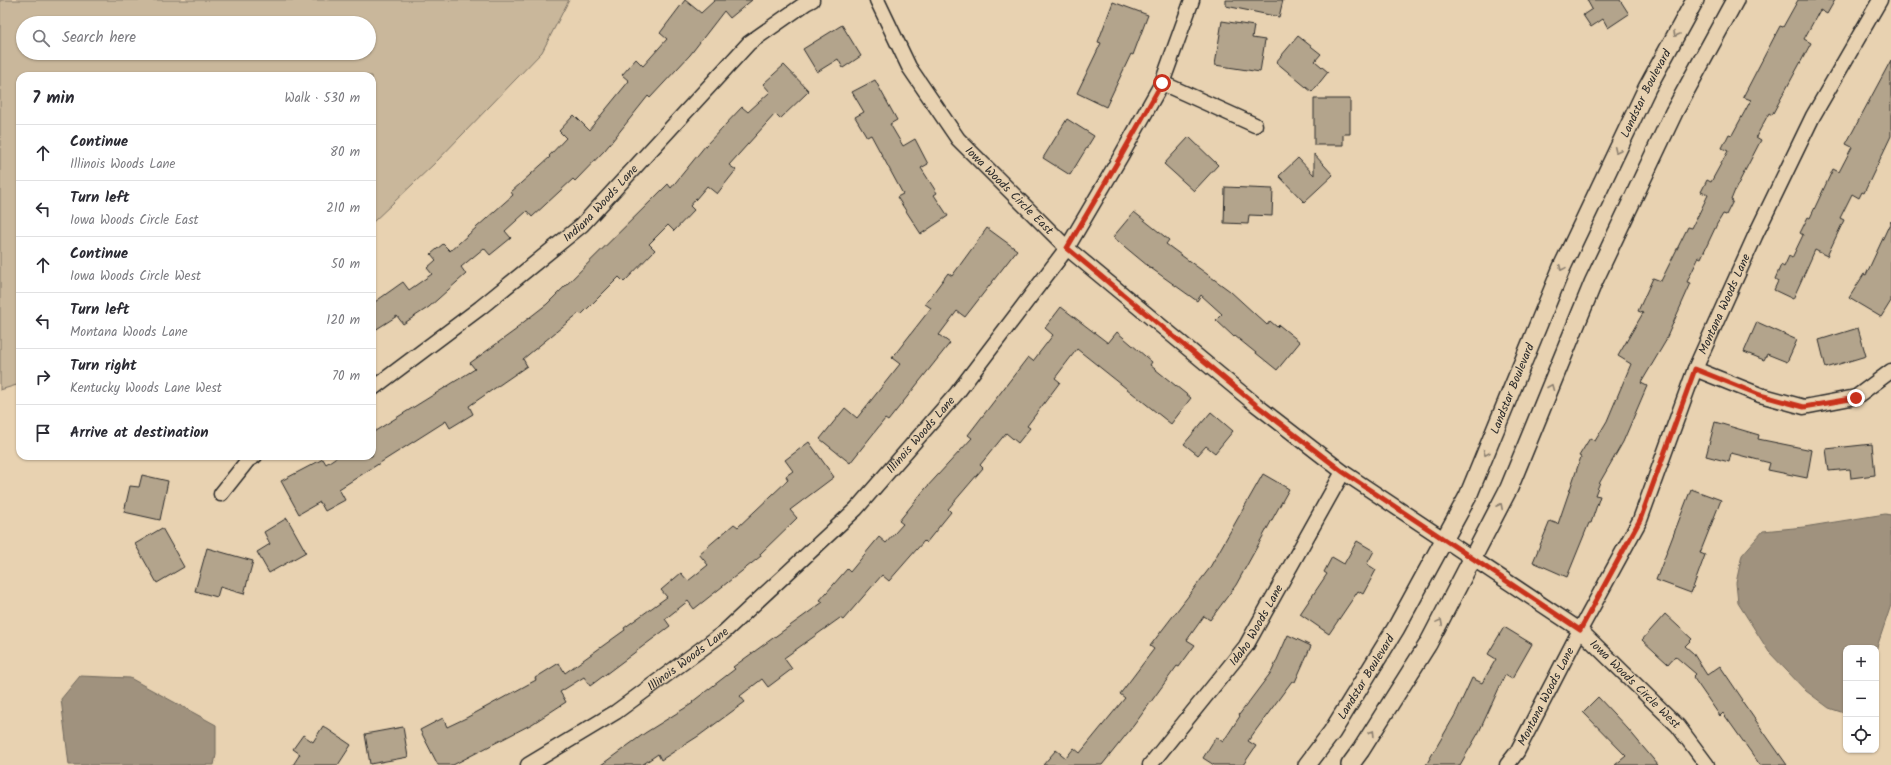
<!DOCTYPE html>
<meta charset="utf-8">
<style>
body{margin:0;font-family:Kalam,sans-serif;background:#f2f2f3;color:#2b2b33}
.controls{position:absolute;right:12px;bottom:12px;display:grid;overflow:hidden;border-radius:8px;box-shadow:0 1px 3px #0004}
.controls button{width:36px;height:36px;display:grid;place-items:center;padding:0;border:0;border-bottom:1px solid #e1e1e2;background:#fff;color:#2b2b33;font:20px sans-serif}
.stop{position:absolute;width:12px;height:12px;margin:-9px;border:3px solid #c8321e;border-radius:50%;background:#fff}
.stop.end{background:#c8321e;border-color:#fff;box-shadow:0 1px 4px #0008}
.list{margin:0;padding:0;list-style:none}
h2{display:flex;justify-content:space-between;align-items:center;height:52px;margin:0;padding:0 16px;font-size:17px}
h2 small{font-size:13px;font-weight:400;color:#7c7c81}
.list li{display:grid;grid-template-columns:26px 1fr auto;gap:12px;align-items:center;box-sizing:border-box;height:56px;padding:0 16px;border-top:1px solid #e1e1e2}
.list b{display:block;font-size:15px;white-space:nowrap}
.list p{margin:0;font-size:13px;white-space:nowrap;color:#7c7c81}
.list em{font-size:13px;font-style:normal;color:#7c7c81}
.icon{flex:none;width:22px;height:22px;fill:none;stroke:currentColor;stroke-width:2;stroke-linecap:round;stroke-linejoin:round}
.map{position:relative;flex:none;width:1891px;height:765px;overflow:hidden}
.search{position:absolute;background:#fff;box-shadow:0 1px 3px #0004;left:16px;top:16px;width:360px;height:44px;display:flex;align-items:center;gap:10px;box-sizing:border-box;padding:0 14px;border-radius:22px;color:#7c7c81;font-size:15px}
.panel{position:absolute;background:#fff;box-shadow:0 1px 3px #0004;left:16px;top:72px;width:360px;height:388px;border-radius:12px}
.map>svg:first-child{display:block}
.green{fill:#c9b79b;stroke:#7a7163;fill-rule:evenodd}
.water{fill:#a0927e;stroke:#71695d}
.building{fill:#b3a48c;stroke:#2b2b2b}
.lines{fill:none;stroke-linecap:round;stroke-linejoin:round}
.minor-casing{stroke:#2b2b2b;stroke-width:17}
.tertiary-casing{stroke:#2b2b2b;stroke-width:20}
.minor{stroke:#e8d2b1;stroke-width:14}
.tertiary{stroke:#e8d2b1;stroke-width:17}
.oneway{stroke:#8a7e6e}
.route{stroke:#c8321e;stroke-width:5}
.labels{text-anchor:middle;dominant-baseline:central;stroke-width:3;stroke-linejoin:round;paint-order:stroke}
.street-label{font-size:12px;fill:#2b2b2b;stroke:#e8d2b1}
</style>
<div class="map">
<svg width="1891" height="765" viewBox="0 0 1891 765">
<rect width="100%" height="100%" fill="#e8d2b1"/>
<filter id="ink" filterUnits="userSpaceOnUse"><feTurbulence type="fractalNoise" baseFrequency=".025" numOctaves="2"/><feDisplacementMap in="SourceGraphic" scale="8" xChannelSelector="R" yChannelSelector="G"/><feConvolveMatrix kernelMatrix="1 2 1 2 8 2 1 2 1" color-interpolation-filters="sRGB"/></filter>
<g filter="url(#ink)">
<path class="green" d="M 0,0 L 569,0 L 542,52 L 435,163 L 372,223 L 372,76 L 20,76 L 20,384 L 0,390 ZM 23,23 L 369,23 L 369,53 L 23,53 Z"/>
<path class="water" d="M 1885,514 L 1891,515 L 1891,605 L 1876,650 L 1876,648 L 1846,648 L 1846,712 L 1844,713 L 1829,708 L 1806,691 L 1769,652 L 1738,603 L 1736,583 L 1742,555 L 1763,531 L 1804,527 Z
M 80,676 L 130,678 L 216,725 L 216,755 L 214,765 L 69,765 L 61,699 Z"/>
<path class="building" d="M 685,0 L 701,13 L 715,0 L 752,0 L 730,18 L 724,11 L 690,55 L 650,98 L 648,96 L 605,150 L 575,181 L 573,179 L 532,217 L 527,211 L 505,231 L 511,238 L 490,255 L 484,248 L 461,267 L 466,274 L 429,307 L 403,324 L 397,316 L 372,332 L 372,304 L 403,282 L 409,290 L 432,274 L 427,268 L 436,260 L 431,254 L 443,244 L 450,251 L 513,195 L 511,192 L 550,157 L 549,156 L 566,138 L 559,131 L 574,115 L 589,130 L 629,81 L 622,75 L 636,59 L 643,66 L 667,39 L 660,33 Z
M 1226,0 L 1283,0 L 1279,17 L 1226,6 Z
M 1587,0 L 1620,0 L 1629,14 L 1608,28 L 1603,19 L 1591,27 L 1583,15 L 1592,9 Z
M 1798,0 L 1835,0 L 1827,14 L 1820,10 L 1804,39 L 1811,43 L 1772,115 L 1769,113 L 1756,137 L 1761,140 L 1735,190 L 1731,200 L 1733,201 L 1726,215 L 1723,214 L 1717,224 L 1701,258 L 1699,257 L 1687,282 L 1691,283 L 1666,339 L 1667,339 L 1641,383 L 1647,386 L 1623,442 L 1600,482 L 1595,495 L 1600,496 L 1591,523 L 1589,523 L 1567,577 L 1533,562 L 1550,521 L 1558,524 L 1581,457 L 1579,456 L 1590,438 L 1595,441 L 1607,421 L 1631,364 L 1618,356 L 1643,313 L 1638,311 L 1653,278 L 1661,281 L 1688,227 L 1692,228 L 1708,195 L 1701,192 L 1707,180 L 1711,182 L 1728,151 L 1722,148 L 1729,134 L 1732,135 L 1751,100 L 1743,97 L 1780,26 L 1783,27 Z
M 1113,2 L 1148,15 L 1133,55 L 1131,54 L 1106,107 L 1077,93 L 1101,43 L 1098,42 Z
M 1222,21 L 1254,26 L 1252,38 L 1265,40 L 1260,72 L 1215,65 Z
M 842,25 L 861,56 L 843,68 L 838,59 L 817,72 L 803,49 Z
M 1298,36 L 1321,54 L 1315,61 L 1328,72 L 1312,92 L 1276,62 Z
M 1891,60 L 1891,136 L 1864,193 L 1862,192 L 1859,198 L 1852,194 L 1840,218 L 1844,220 L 1827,256 L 1815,250 L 1793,299 L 1774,290 L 1778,281 L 1775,279 L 1781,265 L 1784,267 L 1789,256 L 1792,258 L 1803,235 L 1800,233 L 1808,217 L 1810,218 L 1833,169 L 1839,172 L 1852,147 L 1846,144 Z
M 784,65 L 809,91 L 780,119 L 775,114 L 729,165 L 736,170 L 717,194 L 707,186 L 690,206 L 694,210 L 674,231 L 668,225 L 649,244 L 655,250 L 624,282 L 619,277 L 581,315 L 579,313 L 523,359 L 527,366 L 469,406 L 473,414 L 450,428 L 446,421 L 339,489 L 345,500 L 325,511 L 320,502 L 299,514 L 281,481 L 323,459 L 326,464 L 338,456 L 372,456 L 372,433 L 475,369 L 470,363 L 517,329 L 516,328 L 547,304 L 668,184 L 671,188 L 706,145 L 742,107 L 748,112 L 770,92 L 763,84 Z
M 875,80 L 897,120 L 890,124 L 903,146 L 915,139 L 928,164 L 921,168 L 937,193 L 934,195 L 948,216 L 921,234 L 897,197 L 903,194 L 871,135 L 867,137 L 855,117 L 864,112 L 852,92 Z
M 1314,99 L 1350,99 L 1350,134 L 1343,134 L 1343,145 L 1314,145 Z
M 1067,119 L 1094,136 L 1070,175 L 1043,158 Z
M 1189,137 L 1218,165 L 1194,191 L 1164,164 Z
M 1314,154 L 1333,175 L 1304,202 L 1279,176 L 1298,158 L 1314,175 Z
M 1225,187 L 1273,189 L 1272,216 L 1249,215 L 1248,224 L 1224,223 Z
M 1134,212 L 1169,240 L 1166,244 L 1230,291 L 1267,325 L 1270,321 L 1277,327 L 1279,325 L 1300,342 L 1277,370 L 1235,336 L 1234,337 L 1216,320 L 1222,314 L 1201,295 L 1197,301 L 1148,266 L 1113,237 Z
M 1891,221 L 1891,301 L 1881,317 L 1849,298 L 1864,274 L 1866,275 Z
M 987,228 L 1017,250 L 965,317 L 957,311 L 939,335 L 950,343 L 888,421 L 885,419 L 850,463 L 820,439 L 845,408 L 857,418 L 900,364 L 892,358 L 931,308 L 925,304 L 948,273 L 952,276 Z
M 1061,307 L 1108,343 L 1117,332 L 1152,362 L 1150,365 L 1191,398 L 1171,424 L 1077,349 L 1055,378 L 1060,382 L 1027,426 L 1030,428 L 1018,443 L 1006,433 L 980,465 L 983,468 L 948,509 L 951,512 L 926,543 L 924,541 L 889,581 L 882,575 L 843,620 L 840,618 L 784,658 L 792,669 L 768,687 L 762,679 L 740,696 L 745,702 L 700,735 L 661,760 L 658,754 L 642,765 L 601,765 L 645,733 L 693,703 L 692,702 L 735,669 L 733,667 L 823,602 L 820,600 L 847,569 L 850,572 L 879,537 L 886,543 L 903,524 L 899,521 L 925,489 L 972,438 L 968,435 L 1028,357 L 1033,361 L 1053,335 L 1045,328 Z
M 1757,322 L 1797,340 L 1787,362 L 1767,354 L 1764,360 L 1744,352 Z
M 1858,328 L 1866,356 L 1826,368 L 1819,340 Z
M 1211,412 L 1233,431 L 1215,453 L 1206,446 L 1198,455 L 1184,444 Z
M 1715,422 L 1759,435 L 1758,439 L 1812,450 L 1807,478 L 1768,470 L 1770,463 L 1731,453 L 1729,462 L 1706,456 Z
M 809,442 L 834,477 L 790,510 L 797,518 L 760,554 L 761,556 L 694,609 L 688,601 L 665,619 L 670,626 L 590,686 L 584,677 L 560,692 L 566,702 L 532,724 L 453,765 L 438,765 L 420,730 L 443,718 L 447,727 L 466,718 L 536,680 L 535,678 L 559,663 L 565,673 L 625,630 L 624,628 L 667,597 L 661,590 L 681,573 L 688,581 L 708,565 L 699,554 L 734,524 L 738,527 L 788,480 L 786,476 L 793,471 L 785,460 Z
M 1872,444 L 1875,475 L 1851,478 L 1850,469 L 1829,471 L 1826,449 Z
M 1263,474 L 1289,489 L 1236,585 L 1210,620 L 1204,616 L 1187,640 L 1195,645 L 1179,667 L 1177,666 L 1134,725 L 1102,765 L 1043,765 L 1056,750 L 1066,758 L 1074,748 L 1080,753 L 1125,698 L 1120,694 L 1154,649 L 1150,646 L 1209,569 Z
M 142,475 L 168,481 L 160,520 L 124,512 L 130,486 L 139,487 Z
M 1691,489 L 1721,500 L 1700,553 L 1705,555 L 1691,593 L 1656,580 Z
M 287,518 L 306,552 L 269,573 L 257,552 L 270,544 L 264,532 Z
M 162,528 L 184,567 L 157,583 L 135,544 Z
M 1357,541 L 1374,551 L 1367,564 L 1376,570 L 1363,594 L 1358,591 L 1329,634 L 1300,614 L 1327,574 L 1324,572 L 1332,557 L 1344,564 Z
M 207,548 L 253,561 L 244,594 L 220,587 L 217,597 L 195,591 Z
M 1665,614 L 1692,639 L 1685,646 L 1693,653 L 1707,675 L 1720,666 L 1743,700 L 1742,701 L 1787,765 L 1760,765 L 1723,713 L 1720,716 L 1693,677 L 1696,674 L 1675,656 L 1668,664 L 1642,640 Z
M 1504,627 L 1532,644 L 1512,679 L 1505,675 L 1479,732 L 1460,765 L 1426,765 L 1455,715 L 1472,678 L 1482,683 L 1496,659 L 1488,654 Z
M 1288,635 L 1311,646 L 1295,682 L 1292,681 L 1248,741 L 1256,746 L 1243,765 L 1214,765 L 1203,758 L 1216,737 L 1223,742 L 1240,716 L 1239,715 L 1272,671 Z
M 1598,697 L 1628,729 L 1658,765 L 1615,765 L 1626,756 L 1583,712 Z
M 323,726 L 351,745 L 338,765 L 293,765 L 300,754 L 293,749 L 303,735 L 313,742 Z
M 403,727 L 408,757 L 370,764 L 365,734 Z"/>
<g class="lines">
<g class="minor-casing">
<g id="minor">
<path id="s1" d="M 877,0 L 909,67 L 958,139 L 1067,248 L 1255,404 L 1343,472 L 1580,630 L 1678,726 L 1707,765"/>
<path d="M 1162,83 L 1255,125"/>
<path d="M 1695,369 L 1760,395 L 1804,407 L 1856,397 L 1891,371"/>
<path id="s2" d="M 372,389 L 480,308 L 582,225 L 749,43 L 806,3 L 812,0"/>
<path d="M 221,494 L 248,460 L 255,456"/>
<path id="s3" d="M 528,765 L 616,712 L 723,633 L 856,509 L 957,393 L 1067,248 L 1121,156 L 1162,83 L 1192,0"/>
<path id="s4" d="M 1150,765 L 1246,646 L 1343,472"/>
<path id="s5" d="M 1507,765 L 1517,752 L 1580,630 L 1640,520 L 1695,369 L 1755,236 L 1813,116 L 1880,0"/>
</g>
</g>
<g class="tertiary-casing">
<g id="tertiary">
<path id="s6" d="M 1307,765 L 1332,732 L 1396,628 L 1468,496 L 1562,267 L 1647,88 L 1695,0"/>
<path d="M 1350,765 L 1361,750 L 1428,644 L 1509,488 L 1593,283 L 1674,112 L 1735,0"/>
</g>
</g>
<use href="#minor" class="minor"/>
<use href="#tertiary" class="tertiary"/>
</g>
<defs><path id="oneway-chevron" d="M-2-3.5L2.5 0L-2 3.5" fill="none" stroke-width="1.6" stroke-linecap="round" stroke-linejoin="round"/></defs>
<g class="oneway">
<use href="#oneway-chevron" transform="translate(1676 34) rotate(119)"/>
<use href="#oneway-chevron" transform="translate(1617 150) rotate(115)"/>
<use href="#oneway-chevron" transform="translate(1562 268) rotate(114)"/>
<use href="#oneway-chevron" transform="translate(1551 387) rotate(-68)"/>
<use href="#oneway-chevron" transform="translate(1486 453) rotate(112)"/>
<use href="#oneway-chevron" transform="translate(1500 506) rotate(-63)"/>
<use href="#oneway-chevron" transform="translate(1440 622) rotate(-62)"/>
<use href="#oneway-chevron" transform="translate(1372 733) rotate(-58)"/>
</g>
</g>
<g class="lines" filter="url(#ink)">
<path class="route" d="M 1162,83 L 1121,156 L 1067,248 L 1255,404 L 1343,472 L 1580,630 L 1640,520 L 1695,369 L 1760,395 L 1804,407 L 1856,398"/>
</g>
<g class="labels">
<g class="street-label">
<text stroke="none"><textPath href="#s6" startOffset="754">Landstar Boulevard</textPath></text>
<text stroke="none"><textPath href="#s1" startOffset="234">Iowa Woods Circle East</textPath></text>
<text stroke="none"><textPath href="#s2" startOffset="295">Indiana Woods Lane</textPath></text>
<text stroke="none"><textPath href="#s5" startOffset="511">Montana Woods Lane</textPath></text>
<text stroke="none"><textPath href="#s6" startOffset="430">Landstar Boulevard</textPath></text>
<text stroke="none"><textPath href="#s3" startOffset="516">Illinois Woods Lane</textPath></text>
<text stroke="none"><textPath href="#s4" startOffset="176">Idaho Woods Lane</textPath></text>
<text stroke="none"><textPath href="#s3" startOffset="192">Illinois Woods Lane</textPath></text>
<text stroke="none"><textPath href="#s6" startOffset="106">Landstar Boulevard</textPath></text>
<text stroke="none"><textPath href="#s1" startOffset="1033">Iowa Woods Circle West</textPath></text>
<text stroke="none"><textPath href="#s5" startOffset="79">Montana Woods Lane</textPath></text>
</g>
</g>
</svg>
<div class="controls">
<button>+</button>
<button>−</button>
<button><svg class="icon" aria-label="locate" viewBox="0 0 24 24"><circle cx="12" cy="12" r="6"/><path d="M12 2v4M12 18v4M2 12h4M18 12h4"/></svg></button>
</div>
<div class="stop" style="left:1162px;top:83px"></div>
<div class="stop end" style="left:1856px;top:398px"></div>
<div class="search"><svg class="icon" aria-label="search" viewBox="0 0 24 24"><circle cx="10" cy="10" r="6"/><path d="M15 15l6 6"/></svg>Search here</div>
<section class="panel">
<h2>7 min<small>Walk · 530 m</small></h2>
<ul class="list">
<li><svg class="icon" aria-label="ahead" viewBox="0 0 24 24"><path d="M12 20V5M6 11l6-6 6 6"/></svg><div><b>Continue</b><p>Illinois Woods Lane</p></div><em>80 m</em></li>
<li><svg class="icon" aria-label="left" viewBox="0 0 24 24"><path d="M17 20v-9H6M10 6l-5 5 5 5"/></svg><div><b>Turn left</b><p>Iowa Woods Circle East</p></div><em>210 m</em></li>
<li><svg class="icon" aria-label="ahead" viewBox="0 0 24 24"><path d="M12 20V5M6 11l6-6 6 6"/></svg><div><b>Continue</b><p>Iowa Woods Circle West</p></div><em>50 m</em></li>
<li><svg class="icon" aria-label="left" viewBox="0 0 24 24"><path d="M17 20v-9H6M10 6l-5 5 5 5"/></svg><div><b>Turn left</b><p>Montana Woods Lane</p></div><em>120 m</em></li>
<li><svg class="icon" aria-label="right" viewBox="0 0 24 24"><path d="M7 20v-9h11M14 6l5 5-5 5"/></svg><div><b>Turn right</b><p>Kentucky Woods Lane West</p></div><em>70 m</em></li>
<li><svg class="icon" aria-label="arrive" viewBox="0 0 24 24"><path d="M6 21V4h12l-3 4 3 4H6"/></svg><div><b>Arrive at destination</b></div></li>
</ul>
</section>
</div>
